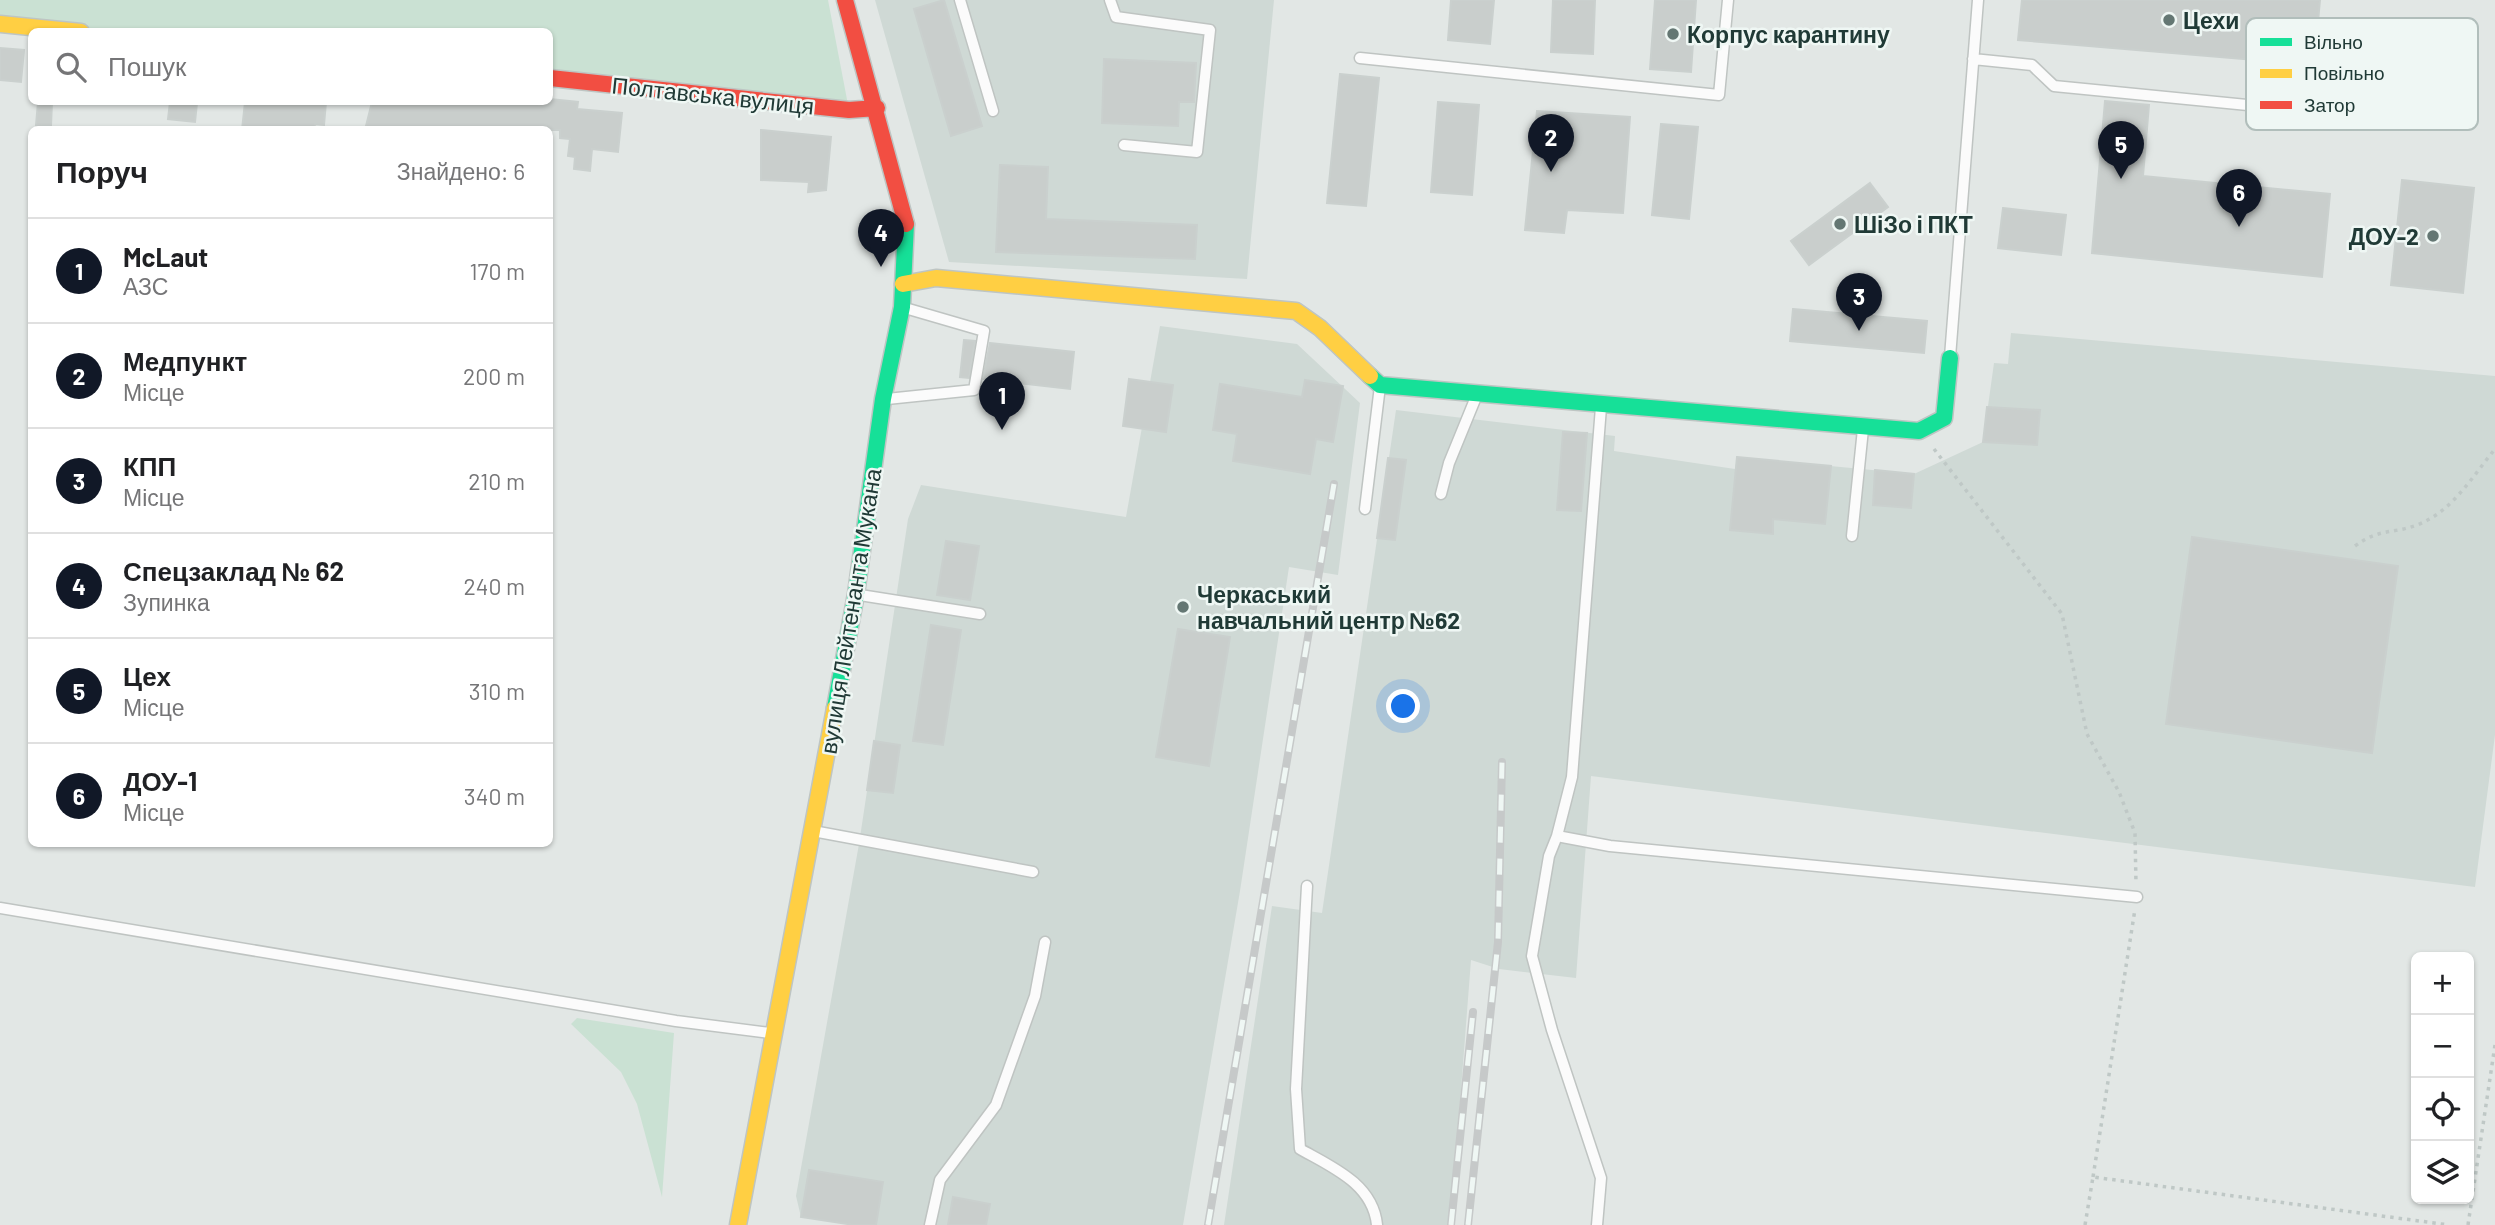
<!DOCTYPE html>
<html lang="uk">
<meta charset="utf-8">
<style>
body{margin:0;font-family:Barlow,sans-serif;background:#f2f2f2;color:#202124}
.controls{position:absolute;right:21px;bottom:21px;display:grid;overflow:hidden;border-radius:10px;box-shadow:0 2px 5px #0004}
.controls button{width:63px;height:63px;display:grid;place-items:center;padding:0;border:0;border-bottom:2px solid #e0e0e0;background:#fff;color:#202124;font:35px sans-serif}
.you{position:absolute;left:1404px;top:707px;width:24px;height:24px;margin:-18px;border:5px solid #fff;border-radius:50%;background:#1a73e8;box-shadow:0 0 0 10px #1a73e833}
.badge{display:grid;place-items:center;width:46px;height:46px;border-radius:50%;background:#111827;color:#fff;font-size:23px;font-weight:700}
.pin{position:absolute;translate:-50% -58px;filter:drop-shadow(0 2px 4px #0008)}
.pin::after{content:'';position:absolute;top:37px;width:24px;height:21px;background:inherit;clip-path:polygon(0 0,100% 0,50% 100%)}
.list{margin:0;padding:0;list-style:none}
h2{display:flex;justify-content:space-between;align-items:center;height:91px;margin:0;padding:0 28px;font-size:30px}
h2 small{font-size:23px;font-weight:400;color:#757577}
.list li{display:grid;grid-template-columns:46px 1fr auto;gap:21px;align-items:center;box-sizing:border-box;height:105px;padding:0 28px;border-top:2px solid #e0e0e0}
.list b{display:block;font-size:26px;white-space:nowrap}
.list p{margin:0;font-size:23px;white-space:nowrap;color:#757577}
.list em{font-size:23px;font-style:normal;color:#757577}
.icon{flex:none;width:38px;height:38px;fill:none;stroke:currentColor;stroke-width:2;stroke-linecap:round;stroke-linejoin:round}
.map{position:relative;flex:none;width:2495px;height:1225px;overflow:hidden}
.search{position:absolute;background:#fff;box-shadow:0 2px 5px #0004;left:28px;top:28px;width:525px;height:77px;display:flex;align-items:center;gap:18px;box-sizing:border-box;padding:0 24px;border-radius:10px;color:#757577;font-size:26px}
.panel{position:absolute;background:#fff;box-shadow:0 2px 5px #0004;left:28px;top:126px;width:525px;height:721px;border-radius:10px}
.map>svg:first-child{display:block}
.built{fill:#cfd9d5}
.green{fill:#cae1d3}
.building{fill:#c9cecc;stroke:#cad0ce;stroke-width:2}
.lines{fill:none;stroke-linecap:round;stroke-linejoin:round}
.lane-casing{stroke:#bfc4c2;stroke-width:13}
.fast-casing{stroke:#bec5c3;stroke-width:19}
.slow-casing{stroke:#bec5c3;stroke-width:19}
.jam-casing{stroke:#bec5c3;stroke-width:19}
.path{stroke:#bfc8c6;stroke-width:3.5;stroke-dasharray:3.5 5;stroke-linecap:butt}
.lane{stroke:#fbfbfb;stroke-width:10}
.fast{stroke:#16e098;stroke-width:16}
.slow{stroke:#ffcf43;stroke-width:16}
.jam{stroke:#f24e42;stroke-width:16}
.rail-casing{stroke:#c6c9c9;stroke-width:8}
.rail{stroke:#eff7f4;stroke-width:5;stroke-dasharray:16;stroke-linecap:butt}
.poi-dot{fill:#647773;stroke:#eff7f4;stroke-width:2.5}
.labels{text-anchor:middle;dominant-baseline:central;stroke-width:5;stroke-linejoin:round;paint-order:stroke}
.poi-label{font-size:23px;font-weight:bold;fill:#203a36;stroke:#eff7f4;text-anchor:start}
.street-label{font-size:23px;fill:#203a36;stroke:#eff7f4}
.key{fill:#eff7f4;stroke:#b1bebb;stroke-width:2}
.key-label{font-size:19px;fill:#203a36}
</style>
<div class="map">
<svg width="2495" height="1225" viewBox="0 0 2495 1225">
<rect width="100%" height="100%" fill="#e2e7e5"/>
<path class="built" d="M 875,0 L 1274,0 L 1247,279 L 949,262 Z
M 1160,326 L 1297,344 L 1360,403 L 1338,575 L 1289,567 L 1240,891 L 1183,1225 L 854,1225 L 801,1217 L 796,1196 L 859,844 L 908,519 L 921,485 L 1126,517 Z
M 2011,333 L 2495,376 L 2495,735 L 2475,887 L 1591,776 L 1576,978 L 1499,969 L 1471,960 L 1453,1193 L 1448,1225 L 1224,1225 L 1272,906 L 1322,913 L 1396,410 L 1615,436 L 1614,451 L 1735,469 L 1737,457 L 1914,474 L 1983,442 L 1994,363 L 2008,364 Z"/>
<path class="green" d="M 0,0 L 828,0 L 849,110 L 550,78 L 550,32 L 81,31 L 0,24 Z
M 577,1018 L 674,1033 L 662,1197 L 637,1104 L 621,1072 L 571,1024 Z"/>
<path class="building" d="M 944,0 L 982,126 L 951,136 L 914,9 Z
M 1451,0 L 1494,0 L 1490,44 L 1448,40 Z
M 1553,0 L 1595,0 L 1593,54 L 1551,52 Z
M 1655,0 L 1696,0 L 1691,72 L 1650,69 Z
M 2022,0 L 2320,0 L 2314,65 L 2018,40 Z
M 0,48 L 24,50 L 21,82 L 0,80 Z
M 1104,59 L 1196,63 L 1194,102 L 1179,102 L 1178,126 L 1102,123 Z
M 1340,74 L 1379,78 L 1366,206 L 1327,203 Z
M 550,99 L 578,102 L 577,109 L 622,113 L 618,152 L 592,149 L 590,171 L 574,169 L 575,157 L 568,156 L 570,139 L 560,138 L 560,130 L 365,130 L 372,102 Z
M 2105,101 L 2149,105 L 2143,176 L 2330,194 L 2322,277 L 2092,253 Z
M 38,102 L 52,102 L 51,126 L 36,125 Z
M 170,102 L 197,103 L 195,122 L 168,119 Z
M 245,102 L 326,102 L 324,125 L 315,124 L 314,130 L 242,130 Z
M 1438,102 L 1479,105 L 1472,195 L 1431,192 Z
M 1537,111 L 1630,117 L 1623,213 L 1567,210 L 1564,233 L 1525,230 Z
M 1661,124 L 1698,127 L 1689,219 L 1652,215 Z
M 761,130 L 831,137 L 826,190 L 808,192 L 809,182 L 761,180 Z
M 1000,165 L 1048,167 L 1046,219 L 1197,225 L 1195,259 L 996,252 Z
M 2402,180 L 2474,188 L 2463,293 L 2391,285 Z
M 1870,183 L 1888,207 L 1809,265 L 1791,241 Z
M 2003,208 L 2066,215 L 2061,255 L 1998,248 Z
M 1793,309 L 1927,321 L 1924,353 L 1790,341 Z
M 964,340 L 975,341 L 969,378 L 960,377 Z
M 990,343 L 1074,352 L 1070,389 L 983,379 Z
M 1129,379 L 1173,385 L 1166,432 L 1123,426 Z
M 1305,380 L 1343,386 L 1333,442 L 1316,439 L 1310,474 L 1233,461 L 1237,434 L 1213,430 L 1220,384 L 1302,397 Z
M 1987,407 L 2040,410 L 2037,445 L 1983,442 Z
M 1563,432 L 1587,433 L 1581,511 L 1557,510 Z
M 1737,457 L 1831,466 L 1825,524 L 1773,519 L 1773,534 L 1730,530 Z
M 1388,458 L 1406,460 L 1395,540 L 1377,538 Z
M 1875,470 L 1914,474 L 1911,508 L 1873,505 Z
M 2192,537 L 2398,566 L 2372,753 L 2166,724 Z
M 946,541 L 979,546 L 970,600 L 937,595 Z
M 931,625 L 961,630 L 943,745 L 913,741 Z
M 1178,629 L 1230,637 L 1209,766 L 1156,757 Z
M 874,741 L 900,745 L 893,793 L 867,790 Z
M 809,1170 L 883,1182 L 876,1225 L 854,1225 L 801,1217 Z
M 953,1197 L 990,1204 L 986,1225 L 948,1225 Z"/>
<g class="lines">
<g class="lane-casing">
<path id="lane" d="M 960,0 L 993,111
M 1110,0 L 1116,17 L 1210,30 L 1197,152 L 1124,145
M 1360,58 L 1719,95 L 1728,0
M 1973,59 L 2032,65 L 2054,86 L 2399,120
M 1950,357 L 1978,0
M 887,399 L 974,390 L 984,331 L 905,308
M 1601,407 L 1572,777 L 1557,836 L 1610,846 L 2137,897
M 1441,494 L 1449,463 L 1476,397
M 1365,509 L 1380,386
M 1852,536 L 1863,429
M 860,595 L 980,614
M 813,831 L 1033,872
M 1557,836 L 1549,856 L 1532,956 L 1552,1030 L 1601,1178 L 1597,1225
M 1307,886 L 1296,1089 L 1300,1149 C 1332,1167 1373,1184 1377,1225
M 0,908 L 676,1021 L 770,1033
M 930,1225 L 940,1180 L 996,1105 L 1035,996 L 1045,942"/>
</g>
<g class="fast-casing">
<path id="fast" d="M 1370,376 L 1380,385 L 1919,431 L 1944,418 L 1950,358
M 835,708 L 856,594 L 883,399 L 902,307 L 906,224"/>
</g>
<g class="slow-casing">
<path id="slow" d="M 0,24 L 81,32
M 903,284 L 936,278 L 1296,311 L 1320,328 L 1370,376
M 738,1225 L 835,708"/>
</g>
<g class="jam-casing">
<path id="jam" d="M 845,0 L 906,224
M 550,78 L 849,110 L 877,108"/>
</g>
<path class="path" d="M 1934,449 L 2062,614 L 2087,734 L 2119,792 L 2135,833 L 2136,884
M 2355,546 C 2379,528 2393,534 2417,525 C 2452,512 2472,477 2495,449
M 2093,1177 L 2135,909
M 2085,1225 L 2093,1177 L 2449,1225
M 2468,1225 L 2495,1045"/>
<use href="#lane" class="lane"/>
<use href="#fast" class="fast"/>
<use href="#slow" class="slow"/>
<use href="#jam" class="jam"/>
<g class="rail-casing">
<path id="rail" d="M 1208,1225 L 1334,484
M 1451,1225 L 1473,1012
M 1468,1225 L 1498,942 L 1502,762"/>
</g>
<use href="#rail" class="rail"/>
</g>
<g class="poi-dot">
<circle cx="2169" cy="20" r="7"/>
<circle cx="1673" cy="34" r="7"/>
<circle cx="1840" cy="224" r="7"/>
<circle cx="2433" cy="236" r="7"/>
<circle cx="1183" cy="607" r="7"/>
</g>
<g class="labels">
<g class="poi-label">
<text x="2183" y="20">Цехи</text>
<text x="1687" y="34">Корпус карантину</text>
<text x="1854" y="224">ШіЗо і ПКТ</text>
<text x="2419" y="236" text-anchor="end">ДОУ-2</text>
<text x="1197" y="594">Черкаський<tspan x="1197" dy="26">навчальний центр №62</tspan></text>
</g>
<g class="street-label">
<text transform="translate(713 95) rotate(6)">Полтавська вулиця</text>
<text transform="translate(850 611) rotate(-81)">вулиця Лейтенанта Мукана</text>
</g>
</g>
<rect x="2246" y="18" width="232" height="112" rx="10" class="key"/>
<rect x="2260" y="38" width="32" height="8" fill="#16e098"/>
<rect x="2260" y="69" width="32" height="9" fill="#ffcf43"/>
<rect x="2260" y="101" width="32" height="8" fill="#f24e42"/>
<g class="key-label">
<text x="2304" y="49">Вільно</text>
<text x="2304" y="80">Повільно</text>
<text x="2304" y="112">Затор</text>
</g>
</svg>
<div class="controls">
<button>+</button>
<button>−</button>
<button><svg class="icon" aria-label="locate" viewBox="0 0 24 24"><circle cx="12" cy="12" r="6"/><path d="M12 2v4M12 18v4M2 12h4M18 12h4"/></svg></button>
<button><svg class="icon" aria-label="layers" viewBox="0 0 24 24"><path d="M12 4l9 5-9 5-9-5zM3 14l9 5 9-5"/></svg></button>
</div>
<div class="you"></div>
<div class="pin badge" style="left:1002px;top:430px">1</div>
<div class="pin badge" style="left:1551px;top:172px">2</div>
<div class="pin badge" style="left:1859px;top:331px">3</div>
<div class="pin badge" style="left:881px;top:267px">4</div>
<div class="pin badge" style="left:2121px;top:179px">5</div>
<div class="pin badge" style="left:2239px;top:227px">6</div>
<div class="search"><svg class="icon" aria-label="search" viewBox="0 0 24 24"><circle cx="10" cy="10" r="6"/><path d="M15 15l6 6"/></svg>Пошук</div>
<section class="panel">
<h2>Поруч<small>Знайдено: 6</small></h2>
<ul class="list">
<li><span class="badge">1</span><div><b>McLaut</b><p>АЗС</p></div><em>170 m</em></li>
<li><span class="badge">2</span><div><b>Медпункт</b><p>Місце</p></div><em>200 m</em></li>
<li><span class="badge">3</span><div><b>КПП</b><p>Місце</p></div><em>210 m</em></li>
<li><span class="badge">4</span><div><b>Спецзаклад № 62</b><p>Зупинка</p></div><em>240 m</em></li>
<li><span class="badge">5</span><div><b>Цех</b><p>Місце</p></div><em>310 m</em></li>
<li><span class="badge">6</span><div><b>ДОУ-1</b><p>Місце</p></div><em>340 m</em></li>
</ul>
</section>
</div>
